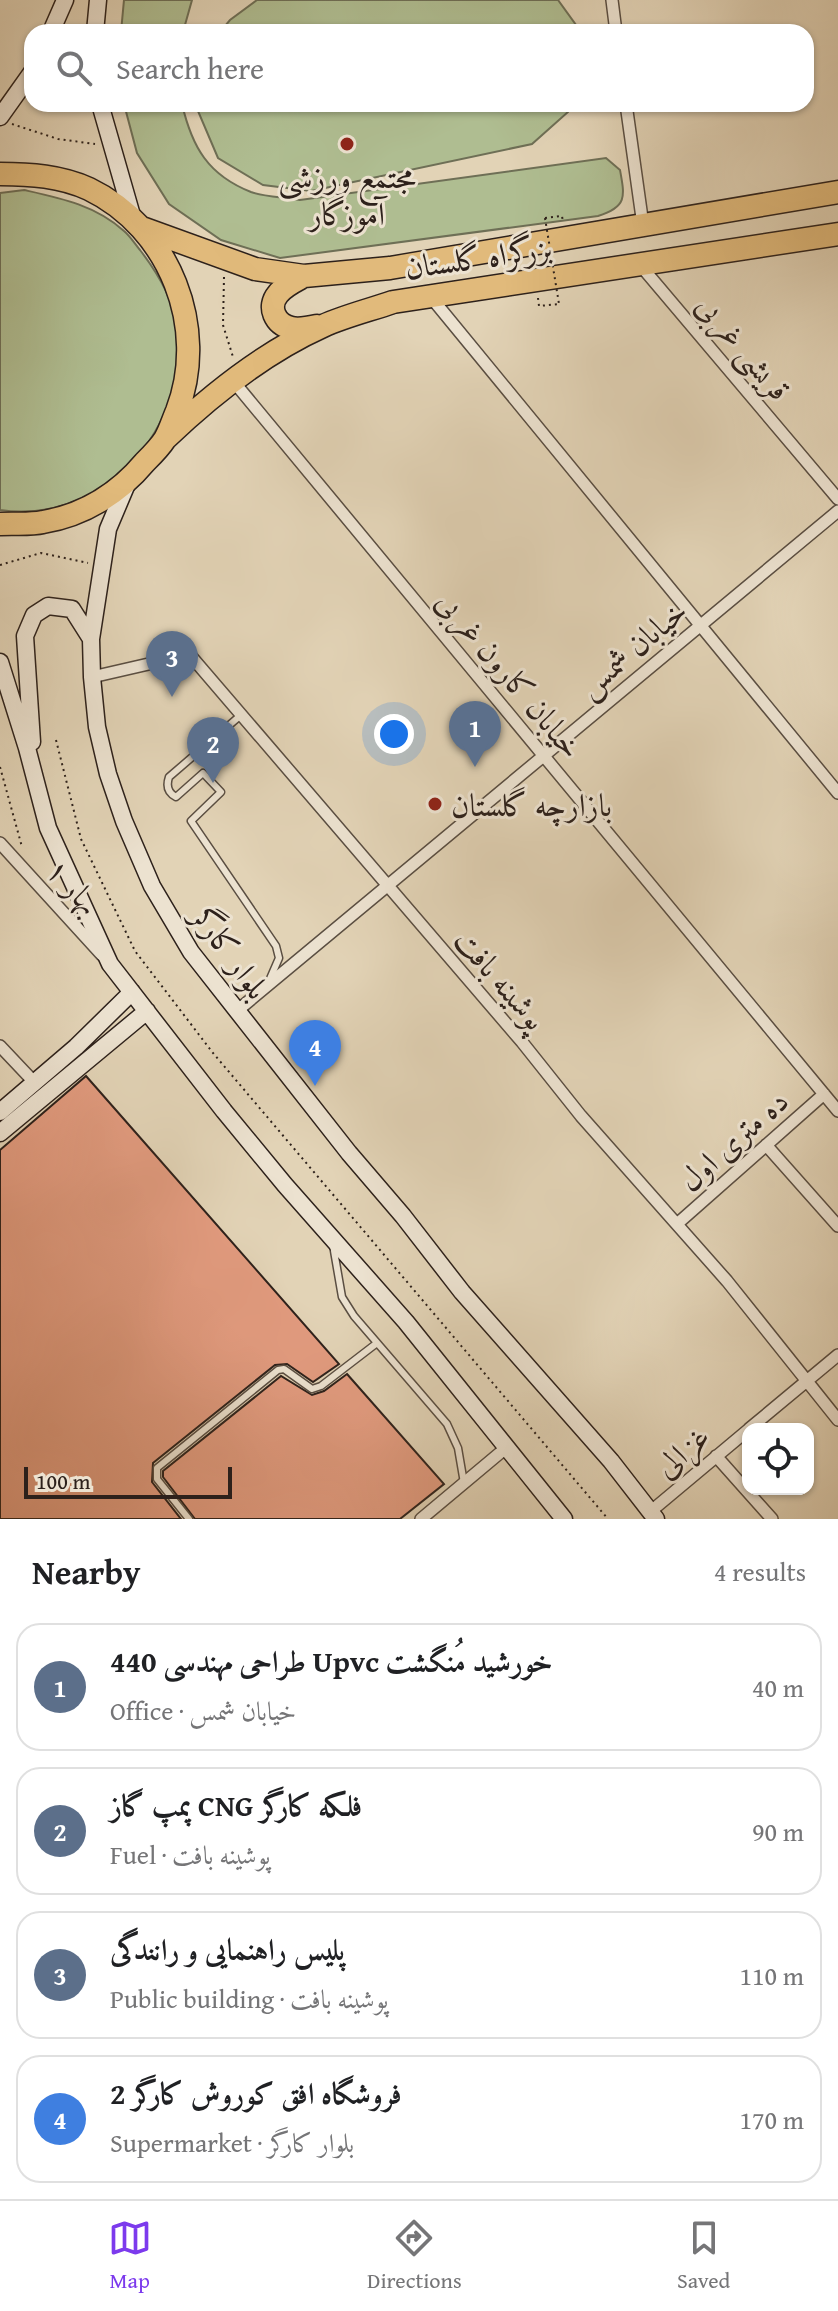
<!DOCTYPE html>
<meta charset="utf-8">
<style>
body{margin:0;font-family:"Gentium Book Plus",Amiri,serif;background:#f2f2f2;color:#202124}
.controls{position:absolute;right:24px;bottom:24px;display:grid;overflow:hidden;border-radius:16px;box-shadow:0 2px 6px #0004}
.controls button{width:72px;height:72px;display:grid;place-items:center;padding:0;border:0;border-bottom:2px solid #e0e0e0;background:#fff;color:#202124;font:40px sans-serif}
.scale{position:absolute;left:24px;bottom:20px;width:208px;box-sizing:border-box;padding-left:8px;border:4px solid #2d211b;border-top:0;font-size:22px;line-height:28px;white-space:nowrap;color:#2d211b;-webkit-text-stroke:6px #ece2d0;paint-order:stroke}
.you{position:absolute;left:394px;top:734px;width:28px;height:28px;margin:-20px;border:6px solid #fff;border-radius:50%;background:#1a73e8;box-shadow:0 0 0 12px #1a73e833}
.badge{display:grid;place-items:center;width:52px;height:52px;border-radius:50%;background:#7c3aed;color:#fff;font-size:26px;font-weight:700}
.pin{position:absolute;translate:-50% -66px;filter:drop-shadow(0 2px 4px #0008)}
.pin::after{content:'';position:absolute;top:42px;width:28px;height:24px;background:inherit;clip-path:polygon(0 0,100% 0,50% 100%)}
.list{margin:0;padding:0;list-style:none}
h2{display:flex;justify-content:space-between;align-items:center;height:104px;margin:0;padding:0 32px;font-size:34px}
h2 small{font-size:26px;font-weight:400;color:#757577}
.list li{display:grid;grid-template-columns:52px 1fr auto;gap:24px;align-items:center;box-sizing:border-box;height:128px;margin:0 16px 16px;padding:0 16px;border:2px solid #e0e0e0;border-radius:24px}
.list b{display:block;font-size:30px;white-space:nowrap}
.list p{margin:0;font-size:26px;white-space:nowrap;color:#757577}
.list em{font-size:26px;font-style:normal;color:#757577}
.icon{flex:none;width:44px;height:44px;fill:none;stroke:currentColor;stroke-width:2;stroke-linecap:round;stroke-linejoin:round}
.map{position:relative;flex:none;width:838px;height:1519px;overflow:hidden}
.search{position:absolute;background:#fff;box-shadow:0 2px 6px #0004;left:24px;right:24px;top:24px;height:88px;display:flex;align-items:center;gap:20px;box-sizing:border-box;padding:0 28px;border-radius:24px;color:#757577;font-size:30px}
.sheet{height:680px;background:#fff}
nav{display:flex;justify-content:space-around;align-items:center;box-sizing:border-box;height:112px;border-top:2px solid #e0e0e0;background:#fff;font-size:22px;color:#757577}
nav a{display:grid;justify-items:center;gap:4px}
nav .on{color:#7c3aed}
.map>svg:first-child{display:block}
.green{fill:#afbd91;stroke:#6e6f56;stroke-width:2}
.building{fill:#e29b7f;stroke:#2d211b;stroke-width:2}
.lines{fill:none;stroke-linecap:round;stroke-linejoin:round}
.lane-casing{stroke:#5a4e42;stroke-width:9}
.street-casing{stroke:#5a4e42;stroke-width:14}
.secondary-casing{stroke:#2d211b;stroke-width:19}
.highway-casing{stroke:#2d211b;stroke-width:25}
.path{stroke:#2d211b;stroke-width:2;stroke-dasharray:2 4;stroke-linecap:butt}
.lane{stroke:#ece2d0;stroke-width:6}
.street{stroke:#ece2d0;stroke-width:11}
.secondary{stroke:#ece2d0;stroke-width:16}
.highway{stroke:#e1ba7b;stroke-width:22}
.path-bridge{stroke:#2d211b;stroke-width:2;stroke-dasharray:2 4;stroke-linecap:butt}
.poi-dot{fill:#8f2418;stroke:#ece2d0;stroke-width:3}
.labels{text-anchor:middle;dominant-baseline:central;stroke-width:6;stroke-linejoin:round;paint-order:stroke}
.poi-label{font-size:32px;fill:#2d211b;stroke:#ece2d0}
.street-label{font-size:32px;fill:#2d211b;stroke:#ece2d0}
</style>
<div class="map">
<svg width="838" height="1519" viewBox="0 0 838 1519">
<rect width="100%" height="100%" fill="#e2d3b6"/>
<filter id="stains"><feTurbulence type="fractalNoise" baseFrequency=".0025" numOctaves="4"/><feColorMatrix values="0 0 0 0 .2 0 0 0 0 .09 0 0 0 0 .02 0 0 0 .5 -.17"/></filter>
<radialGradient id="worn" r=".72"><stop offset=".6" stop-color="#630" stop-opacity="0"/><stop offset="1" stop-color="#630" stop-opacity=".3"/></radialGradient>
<path class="green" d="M 124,0 L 192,0 L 183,32 L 121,32 Z
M 257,0 L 558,0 L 576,25 L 577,32 L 220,32 L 230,20 Z
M 124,104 L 182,104 C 192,147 208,175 251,192 C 265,197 285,197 300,200 L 606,158 L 620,170 C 625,197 627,207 598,216 L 280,258 L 221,240 L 169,204 L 137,153 Z
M 195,104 L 571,104 L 568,112 L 532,144 L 311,191 L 263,185 L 218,158 Z
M 24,190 C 60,198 95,205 124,231 C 130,236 135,244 140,250 C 157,272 173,298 177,326 C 191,428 103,525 0,510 L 0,193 Z"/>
<path class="building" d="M 86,1076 L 339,1364 L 313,1382 L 287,1364 L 275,1365 L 153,1463 L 152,1482 L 181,1519 L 0,1519 L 0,1150 Z
M 347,1374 L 444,1484 L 400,1519 L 195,1519 L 163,1477 L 163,1471 L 281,1376 L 312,1395 L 324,1391 Z"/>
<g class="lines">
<g class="lane-casing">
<path id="lane" d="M 241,715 L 169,777 C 166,786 168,793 176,797 L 203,773 L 221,792 L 191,821 L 276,946 L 279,958 L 269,981
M 333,1245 L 342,1297 L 354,1316 L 447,1424 L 458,1448 L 464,1483
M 189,1519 L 157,1479 L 157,1468 L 278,1370 L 284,1369 L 312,1389 L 321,1386 L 377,1343"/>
</g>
<g class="street-casing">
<path id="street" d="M 612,0 L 616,32
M 626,104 L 643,225
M 641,266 L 838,499
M 430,296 L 838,793
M 234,382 L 838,1111
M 92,677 L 153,663 L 184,648 L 522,1042 L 581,1116 L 727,1281 L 838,1420
M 0,843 L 102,955
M 238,1010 L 838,511
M 0,1046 L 34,1082
M 766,1145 L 838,1226
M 677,1224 L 824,1094
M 749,1429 L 838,1355
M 716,1456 L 772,1519
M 650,1512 L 748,1430
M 421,1519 L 507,1447"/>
</g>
<g class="secondary-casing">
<path id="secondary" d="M 51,32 L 65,0
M 95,32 L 98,0
M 100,104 L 133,219
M 0,117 L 32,72
M 127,484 L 108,529 L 91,639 L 92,677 L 97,727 L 108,774 L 124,821 L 152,886 L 191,952 L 349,1153 L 403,1216 L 462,1292 L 611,1461 L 656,1519
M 0,662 L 27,748 L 48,828 L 110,964 L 224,1111 L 285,1185 L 406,1322 L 564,1519
M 32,742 L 25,636 L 34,615 L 48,606 L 72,609 L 91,639
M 0,1112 L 76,1047 L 132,992
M 0,1133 L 147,1011"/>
</g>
<g class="highway-casing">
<path id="highway" d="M 0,174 C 30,174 61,176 89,189 C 170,228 209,328 177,411 C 173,420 170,431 165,439 C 160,447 152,455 145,462 C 119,493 84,515 43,522 C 29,525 14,523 0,524
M 142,228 L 255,269 L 304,276 L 390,268 L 838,192
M 304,276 C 295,281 284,286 278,294 C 267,307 275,324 291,328 C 299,330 308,328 317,326
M 166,438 C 211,395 265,352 323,326 C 345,316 370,310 393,302 L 838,234"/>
</g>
<path class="path" d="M 12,124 L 58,139 L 95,144
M 545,218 L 562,216 L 563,222
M 224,277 L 223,325 L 233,357
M 538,298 L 539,306 L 559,304
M 0,565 L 41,553 L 88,563
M 56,740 L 81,839 L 135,951 L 213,1053 L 608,1519
M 0,767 L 22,847"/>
<use href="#lane" class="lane"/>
<use href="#street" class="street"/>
<use href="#secondary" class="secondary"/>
<use href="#highway" class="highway"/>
<path class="path-bridge" d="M 545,218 L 559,304"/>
</g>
<g class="poi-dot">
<circle cx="347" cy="144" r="8"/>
<circle cx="435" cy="804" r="8"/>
</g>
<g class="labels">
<g class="poi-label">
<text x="347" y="176">مجتمع ورزشی<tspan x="347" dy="37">آموزگار</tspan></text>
<text x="451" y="804" text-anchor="start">بازارچه گلستان</text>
</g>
<g class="street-label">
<text transform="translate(478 257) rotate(-8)">بزرگراه گلستان</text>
<text transform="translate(744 347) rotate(50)">قریشی غربی</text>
<text transform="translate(632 648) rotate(-40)">خیابان شمس</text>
<text transform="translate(510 674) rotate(50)">خیابان کارون غربی</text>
<text transform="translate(74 886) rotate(48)">بهار ۱</text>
<text transform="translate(231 952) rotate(54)">بلوار کارگر</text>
<text transform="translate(501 979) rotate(49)">پوشینه بافت</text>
<text transform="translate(733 1140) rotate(-42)">ده متری اول</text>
<text transform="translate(682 1451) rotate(-40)">غزالی</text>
</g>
</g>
<rect width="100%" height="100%" filter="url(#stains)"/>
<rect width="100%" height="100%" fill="url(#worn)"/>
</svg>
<div class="controls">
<button><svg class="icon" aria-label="locate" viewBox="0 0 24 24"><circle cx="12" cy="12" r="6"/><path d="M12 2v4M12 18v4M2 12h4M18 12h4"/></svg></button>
</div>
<div class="scale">100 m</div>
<div class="you"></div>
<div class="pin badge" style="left:475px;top:767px;background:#5c6f8a">1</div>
<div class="pin badge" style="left:213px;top:783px;background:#5c6f8a">2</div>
<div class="pin badge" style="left:172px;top:697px;background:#5c6f8a">3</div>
<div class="pin badge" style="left:315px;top:1086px;background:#3f7fe0">4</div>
<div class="search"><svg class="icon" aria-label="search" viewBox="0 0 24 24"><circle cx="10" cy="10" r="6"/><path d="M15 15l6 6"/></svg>Search here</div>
</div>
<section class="sheet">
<h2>Nearby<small>4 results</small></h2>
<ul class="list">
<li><span class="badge" style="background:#5c6f8a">1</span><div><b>طراحی مهندسی 440 Upvc خورشید مُنگشت</b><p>Office · خیابان شمس</p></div><em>40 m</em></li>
<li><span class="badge" style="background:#5c6f8a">2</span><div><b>پمپ گاز CNG فلکه کارگر</b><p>Fuel · پوشینه بافت</p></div><em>90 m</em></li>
<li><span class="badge" style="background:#5c6f8a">3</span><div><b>پلیس راهنمایی و رانندگی</b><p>Public building · پوشینه بافت</p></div><em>110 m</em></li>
<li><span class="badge" style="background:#3f7fe0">4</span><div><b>فروشگاه افق کوروش کارگر 2</b><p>Supermarket · بلوار کارگر</p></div><em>170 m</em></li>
</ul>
</section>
<nav>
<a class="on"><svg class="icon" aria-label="map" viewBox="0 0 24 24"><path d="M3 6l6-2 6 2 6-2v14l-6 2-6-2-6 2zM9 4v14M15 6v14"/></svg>Map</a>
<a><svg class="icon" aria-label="directions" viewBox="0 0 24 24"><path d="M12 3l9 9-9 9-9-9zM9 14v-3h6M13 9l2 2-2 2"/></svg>Directions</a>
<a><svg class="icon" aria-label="saved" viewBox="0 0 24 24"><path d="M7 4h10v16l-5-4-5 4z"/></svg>Saved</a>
</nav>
